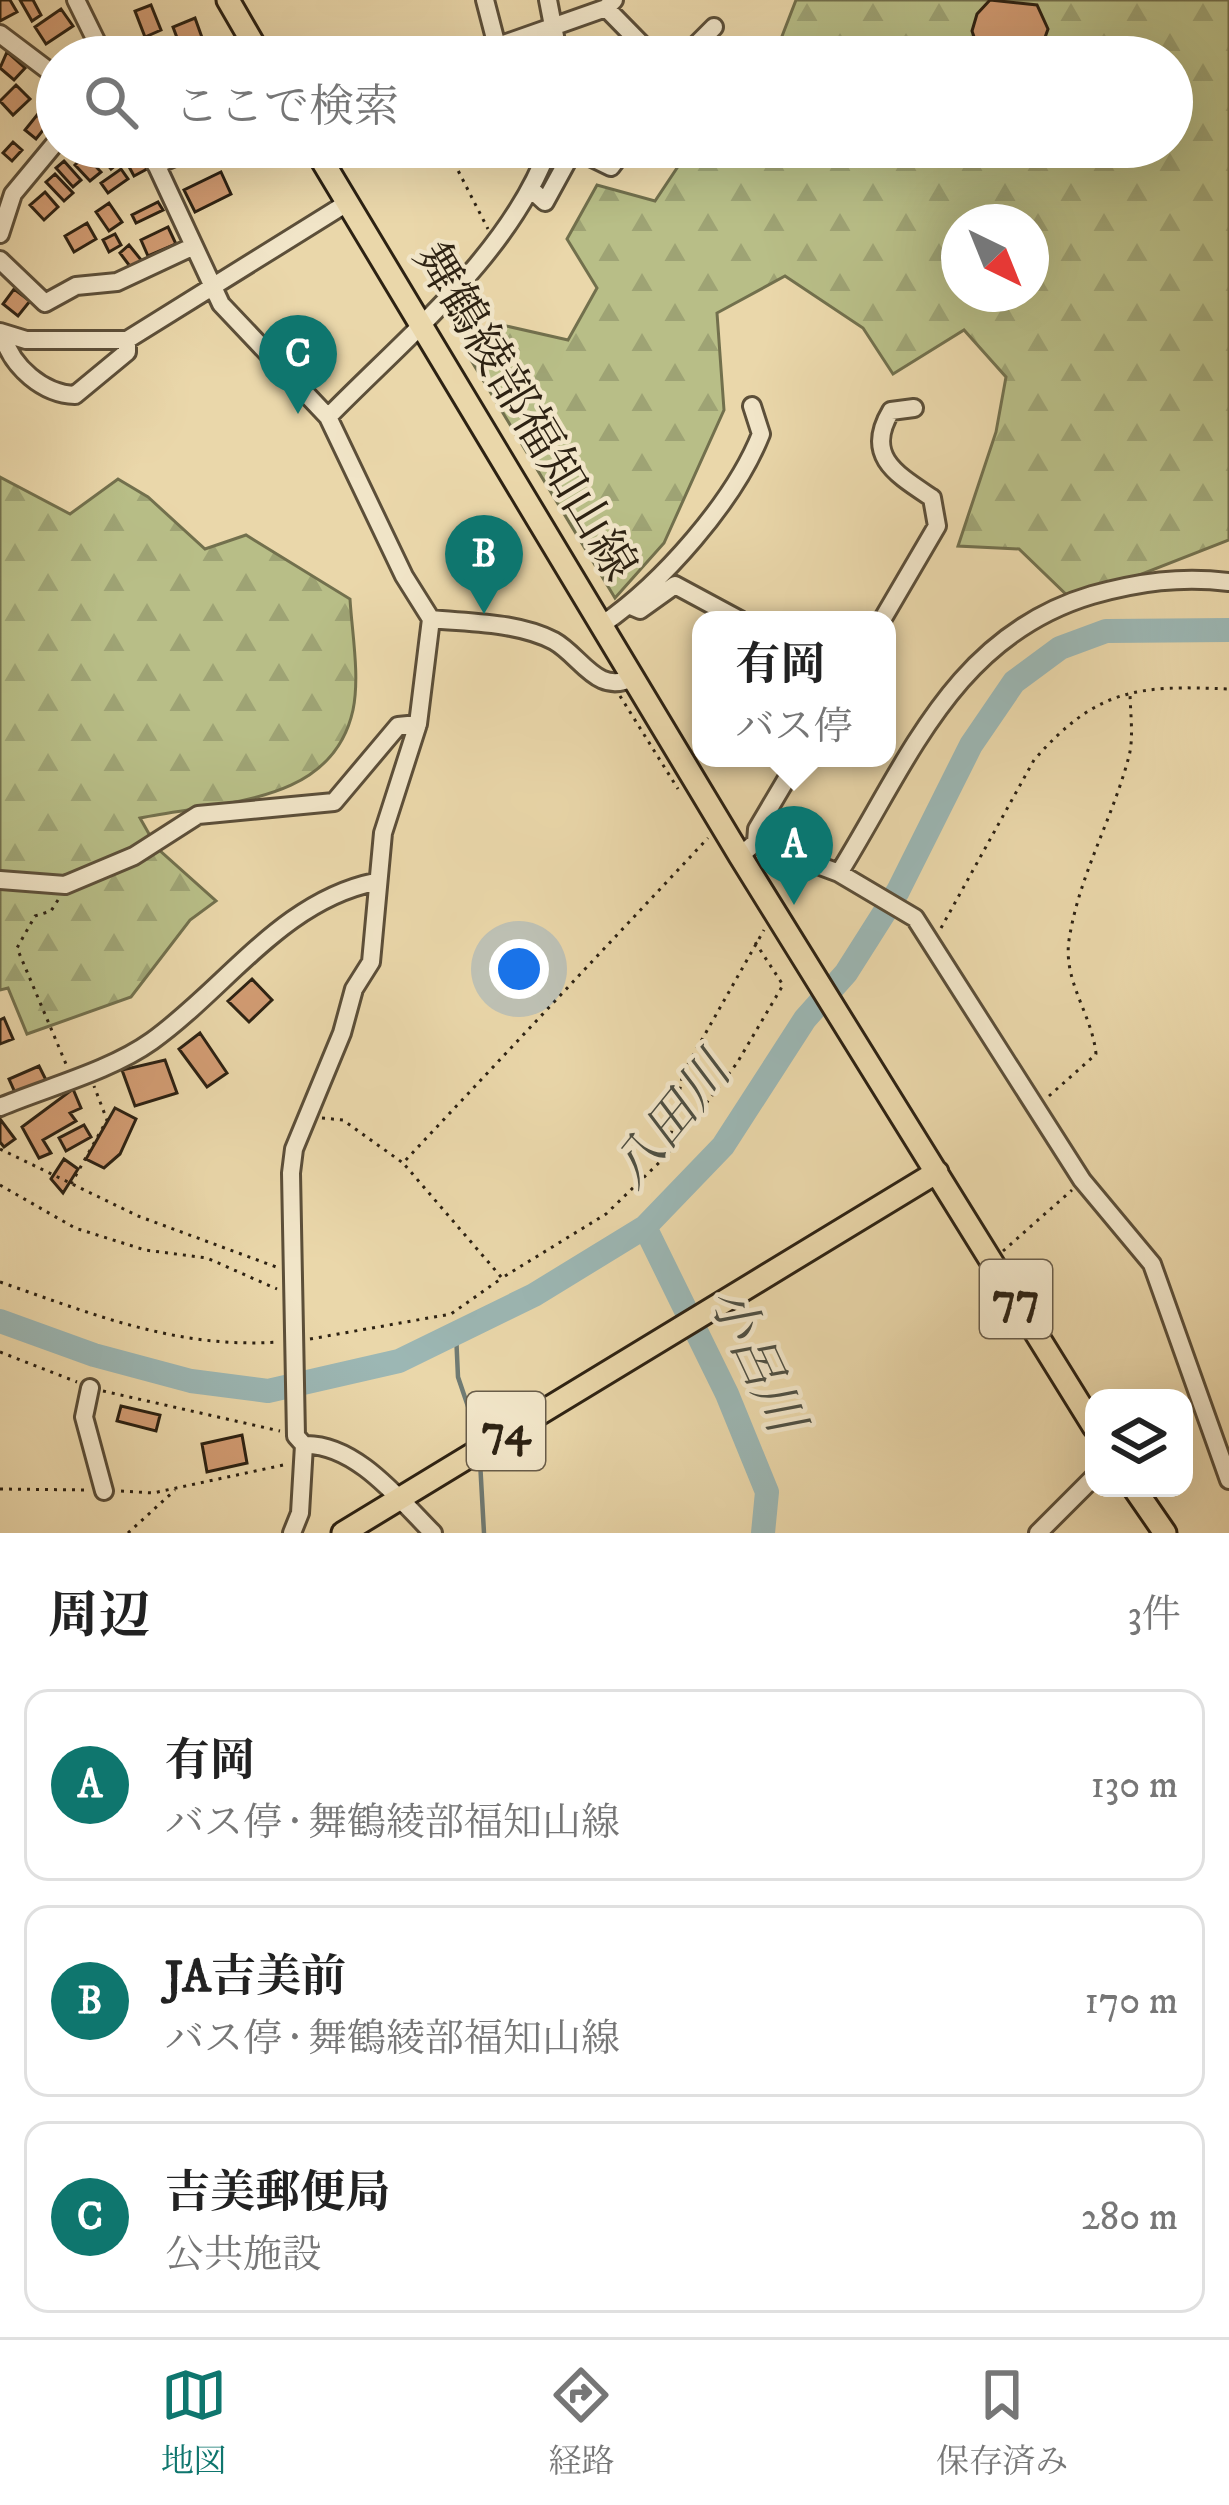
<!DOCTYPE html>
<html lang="ja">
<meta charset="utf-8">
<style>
body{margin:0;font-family:"IM FELL DW Pica","Noto Serif JP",serif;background:#f6f6f6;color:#222}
.controls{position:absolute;right:36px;bottom:36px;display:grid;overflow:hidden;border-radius:24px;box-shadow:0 12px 48px #0002}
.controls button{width:108px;height:108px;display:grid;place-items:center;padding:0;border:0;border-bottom:3px solid #e0e0e0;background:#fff;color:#222;font:60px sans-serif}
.compass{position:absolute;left:941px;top:204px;width:108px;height:108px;border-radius:50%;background:#fff;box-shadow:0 12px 48px #0002;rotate:137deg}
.you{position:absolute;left:519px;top:969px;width:42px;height:42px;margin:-30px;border:9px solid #fff;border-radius:50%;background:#1a73e8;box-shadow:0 0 0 18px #1a73e833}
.badge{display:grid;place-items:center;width:78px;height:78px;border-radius:50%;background:#0f766e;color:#fff;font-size:39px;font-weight:700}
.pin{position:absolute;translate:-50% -99px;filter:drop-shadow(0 3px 6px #0008)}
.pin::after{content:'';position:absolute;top:63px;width:42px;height:36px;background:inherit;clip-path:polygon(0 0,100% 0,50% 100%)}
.popup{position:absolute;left:692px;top:611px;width:204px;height:156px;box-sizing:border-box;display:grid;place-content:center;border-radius:24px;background:#fff;filter:drop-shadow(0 3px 9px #0005);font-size:39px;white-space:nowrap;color:#767676}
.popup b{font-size:45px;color:#222}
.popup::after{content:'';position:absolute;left:50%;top:100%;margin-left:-24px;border:24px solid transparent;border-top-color:#fff}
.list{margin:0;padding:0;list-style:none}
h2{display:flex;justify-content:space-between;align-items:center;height:156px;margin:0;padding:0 48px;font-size:51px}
h2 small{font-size:39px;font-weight:400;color:#767676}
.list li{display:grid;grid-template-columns:78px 1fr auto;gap:36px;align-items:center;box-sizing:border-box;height:192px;margin:0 24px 24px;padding:0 24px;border:3px solid #e0e0e0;border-radius:24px}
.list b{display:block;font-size:45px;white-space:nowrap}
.list p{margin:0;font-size:39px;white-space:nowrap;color:#767676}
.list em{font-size:39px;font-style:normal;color:#767676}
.icon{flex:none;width:66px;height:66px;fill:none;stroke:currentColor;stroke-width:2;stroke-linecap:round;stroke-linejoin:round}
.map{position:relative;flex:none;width:1229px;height:1533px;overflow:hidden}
.search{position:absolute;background:#fff;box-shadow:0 12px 48px #0002;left:36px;right:36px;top:36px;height:132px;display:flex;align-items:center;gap:30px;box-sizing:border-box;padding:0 42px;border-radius:66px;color:#767676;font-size:45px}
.sheet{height:804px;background:#fff}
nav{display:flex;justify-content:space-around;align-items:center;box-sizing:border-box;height:168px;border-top:3px solid #e0e0e0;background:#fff;font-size:33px;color:#767676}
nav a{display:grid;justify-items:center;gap:6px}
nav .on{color:#0f766e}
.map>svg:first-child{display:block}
.forest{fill:url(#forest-firs);stroke:#72704d;stroke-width:3;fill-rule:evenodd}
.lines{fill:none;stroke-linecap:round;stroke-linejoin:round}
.stream{stroke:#707b74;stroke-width:4.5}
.river{stroke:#9cb7b4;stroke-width:24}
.building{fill:#d29c73;stroke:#2d2213;stroke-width:3}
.minor-casing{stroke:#5c4f39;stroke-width:22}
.major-casing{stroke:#2d2213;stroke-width:27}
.path{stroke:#2d2213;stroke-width:3;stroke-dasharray:3 6;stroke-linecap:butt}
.minor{stroke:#f1e5c8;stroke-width:16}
.major{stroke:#ead7aa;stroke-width:21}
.labels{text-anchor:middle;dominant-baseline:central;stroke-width:9;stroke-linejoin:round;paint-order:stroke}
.shield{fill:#f1e5c8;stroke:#685c49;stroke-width:3}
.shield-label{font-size:45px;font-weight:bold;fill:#2d2213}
.street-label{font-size:48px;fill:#2d2213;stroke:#f1e5c8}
.water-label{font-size:51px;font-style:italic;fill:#4e4f43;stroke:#f1e5c8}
</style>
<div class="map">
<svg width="1229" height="1533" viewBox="0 0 1229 1533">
<defs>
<pattern id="forest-firs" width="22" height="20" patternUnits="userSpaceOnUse" patternTransform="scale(3)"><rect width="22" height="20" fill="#b8be87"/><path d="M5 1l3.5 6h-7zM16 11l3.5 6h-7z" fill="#9ea374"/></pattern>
</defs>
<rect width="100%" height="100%" fill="#ead7aa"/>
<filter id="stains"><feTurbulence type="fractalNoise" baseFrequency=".00167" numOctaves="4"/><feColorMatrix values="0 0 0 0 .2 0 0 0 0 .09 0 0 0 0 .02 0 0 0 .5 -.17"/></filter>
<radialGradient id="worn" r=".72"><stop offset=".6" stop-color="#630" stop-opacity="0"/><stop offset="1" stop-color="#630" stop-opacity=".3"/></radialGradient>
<path class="forest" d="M 796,0 L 1229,0 L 1229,540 L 1073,601 L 1019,549 L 958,546 L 996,432 L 1006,377 L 964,330 L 893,374 L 863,328 L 785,276 L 717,313 L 724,410 L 664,543 L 615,598 L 466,352 L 502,325 L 568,340 L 597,288 L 567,239 L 597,185 L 655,201 L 691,147 L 1172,147 L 1172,57 L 766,57 L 779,44 ZM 959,222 L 1031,222 L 1031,294 L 959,294 Z
M 0,477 L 70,514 L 118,479 L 148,497 L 205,549 L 246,535 L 350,599 C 352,633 360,676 353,710 C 332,806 221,801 140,818 L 157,848 L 216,901 L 190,920 L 131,997 L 27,1034 L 8,988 L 0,990 Z"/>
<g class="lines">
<path class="stream" d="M 456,1333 L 458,1377 L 475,1427
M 480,1461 L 484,1533"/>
<path class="river" d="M 645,1227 L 727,1394 L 767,1492 L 763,1533
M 0,1321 L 94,1355 L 191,1381 L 268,1391 L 399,1361 L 534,1295 L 645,1227 L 723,1146 L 805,1019 L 846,973 L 898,891 L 971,745 L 1014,682 L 1060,648 L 1106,631 L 1229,630"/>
</g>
<path class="building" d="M 0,0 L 10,0 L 17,12 L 0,21 Z
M 20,0 L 33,0 L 41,15 L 32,21 Z
M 990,0 L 1037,5 L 1048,29 L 1038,57 L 981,57 L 972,31 L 977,14 Z
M 151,5 L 161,30 L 145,37 L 135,11 Z
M 61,9 L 73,26 L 46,44 L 35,27 Z
M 195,18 L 204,43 L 182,51 L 173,27 Z
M 7,52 L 25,68 L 14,80 L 0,68 Z
M 16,85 L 30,99 L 13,115 L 0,101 Z
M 49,92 L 57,97 L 56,118 L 39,107 Z
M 37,115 L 48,124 L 36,139 L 25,130 Z
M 13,142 L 22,150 L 12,161 L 3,153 Z
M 110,147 L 125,147 L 130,153 L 111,169 L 100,155 Z
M 85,155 L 101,172 L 90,181 L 75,165 Z
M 139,156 L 147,169 L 134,176 L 127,163 Z
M 64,161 L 81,180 L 73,187 L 56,168 Z
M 121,169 L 128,179 L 108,193 L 101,183 Z
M 221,172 L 231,194 L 195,212 L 184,190 Z
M 55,174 L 73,193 L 64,201 L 46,182 Z
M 45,192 L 58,207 L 44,220 L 30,205 Z
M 158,202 L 163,210 L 136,223 L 132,215 Z
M 109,203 L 122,222 L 109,231 L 96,212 Z
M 87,223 L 96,239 L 74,252 L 65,236 Z
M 168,227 L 176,244 L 148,256 L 141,240 Z
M 115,234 L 121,245 L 109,252 L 103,240 Z
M 129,245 L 142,261 L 132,269 L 120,253 Z
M 14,289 L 30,301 L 18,316 L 3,304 Z
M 252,979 L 272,1000 L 249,1022 L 228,1001 Z
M 4,1018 L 13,1039 L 0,1044 L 0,1020 Z
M 200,1033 L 227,1073 L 207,1087 L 179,1049 Z
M 165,1060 L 177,1093 L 135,1106 L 122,1070 Z
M 39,1066 L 48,1084 L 17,1097 L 9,1079 Z
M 73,1089 L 81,1108 L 70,1113 L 76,1121 L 43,1140 L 51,1153 L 39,1158 L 22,1127 Z
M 115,1108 L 136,1119 L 120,1154 L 104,1168 L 86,1159 Z
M 0,1119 L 15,1139 L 4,1147 L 0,1142 Z
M 84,1125 L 91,1137 L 66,1151 L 59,1138 Z
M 64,1159 L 78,1169 L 63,1193 L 51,1179 Z
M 121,1406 L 160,1415 L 156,1431 L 117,1421 Z
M 242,1435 L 247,1463 L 207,1472 L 202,1444 Z"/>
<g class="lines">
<g class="minor-casing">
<path id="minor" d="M 76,0 L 104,57
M 485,0 L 498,50
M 548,0 L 559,57
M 606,8 L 654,57
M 0,34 L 57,77
M 467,57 L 606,8 L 614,0
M 684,57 L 714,27
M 148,147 L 221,304 L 328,417 L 404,576 L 431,619 L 418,724 L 383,833 L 371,962 L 354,989 L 342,1033 L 294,1149 L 291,1173 L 296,1436 L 304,1445 C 355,1443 399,1499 433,1533
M 156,165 L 198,147
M 533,191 L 545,202 L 574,149 L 611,167 L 626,147
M 0,234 L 13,194 L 57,141
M 0,260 L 45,303 L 76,286 L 117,282 L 194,246
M 0,332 L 26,340 L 127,340 L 347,203
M 3,336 C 12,367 43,394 75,395 L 127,352 L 127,340
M 328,417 C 406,337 510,254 549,147
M 633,607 L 640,610 L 675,585 L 740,620
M 431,619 C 470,623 518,622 554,641 C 581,656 598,697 633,677
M 882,620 L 937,526 L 932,498 C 896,474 864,456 891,411 L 914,408
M 603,624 C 662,583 734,502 761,434 L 752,406
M 756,842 L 757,829 L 799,758
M 740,856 L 756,842 L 839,873 L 915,918 L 1082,1180 L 1152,1264 L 1229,1480
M 839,873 C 909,760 954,636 1092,595 C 1139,582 1181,576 1229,582
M 0,880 L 65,885 L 134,856 L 198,815 L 334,802 L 398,726 L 418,724
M 0,1107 C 48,1087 110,1071 152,1041 C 226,988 282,901 375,882
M 90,1388 L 84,1417 L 104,1491
M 292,1533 L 300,1513 L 304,1445
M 1038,1533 L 1094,1477"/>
</g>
<g class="major-casing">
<path id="major" d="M 228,0 L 261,57
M 314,147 L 740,856 L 1094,1427
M 1134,1488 L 1165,1533
M 343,1533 L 937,1172"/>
</g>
<path class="path" d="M 446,147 L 488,229
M 620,696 L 678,789
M 58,900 L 51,911 L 35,916 L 17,948 L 66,1064
M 941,928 L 1034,760 C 1097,688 1138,685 1229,689
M 1049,1096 L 1096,1054 C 1092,1014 1063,982 1069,940 C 1079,875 1113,818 1129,756 C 1134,737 1130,711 1130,691
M 322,1118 L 343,1120 L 403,1163 L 708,838
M 0,1149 L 138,1216 L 279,1268
M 668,1153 L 737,1063 L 783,985 L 755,942
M 71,1184 L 107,1120 L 94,1086
M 0,1185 L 75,1228 L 145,1250 L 207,1258 L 277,1289
M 1003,1251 L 1072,1190
M 505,1276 L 606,1214 L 667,1155 L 683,1073 L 764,930
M 0,1282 C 92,1314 178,1349 277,1342
M 310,1339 L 451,1314 L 502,1278 L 404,1164
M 0,1352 L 77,1382
M 103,1391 L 280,1431
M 0,1489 L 87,1490
M 121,1491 L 153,1493 L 288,1464
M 128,1533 L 175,1490"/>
<use href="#minor" class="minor"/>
<use href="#major" class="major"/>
</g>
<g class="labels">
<g class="shield">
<rect x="980" y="1260" width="72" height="78" rx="9"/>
<rect x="467" y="1392" width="78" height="78" rx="9"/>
</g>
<g class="shield-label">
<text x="1016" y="1299">77</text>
<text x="506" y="1431">74</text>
</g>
<g class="street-label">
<text transform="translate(524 412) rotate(59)">舞鶴綾部福知山線</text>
</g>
<g class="water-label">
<text transform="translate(672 1122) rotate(-51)">八田川</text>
<text transform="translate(755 1360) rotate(65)">小呂川</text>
</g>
</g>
<rect width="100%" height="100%" filter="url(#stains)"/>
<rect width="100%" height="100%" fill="url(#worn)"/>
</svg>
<div class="controls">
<button><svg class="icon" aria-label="layers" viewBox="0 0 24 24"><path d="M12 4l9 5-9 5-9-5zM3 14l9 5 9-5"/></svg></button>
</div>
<svg class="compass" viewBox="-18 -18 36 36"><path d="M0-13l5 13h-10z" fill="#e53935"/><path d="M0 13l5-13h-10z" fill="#767676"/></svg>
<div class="you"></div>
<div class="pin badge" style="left:794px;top:905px">A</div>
<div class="popup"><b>有岡</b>バス停</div>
<div class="pin badge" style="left:484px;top:614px">B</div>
<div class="pin badge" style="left:298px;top:414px">C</div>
<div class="search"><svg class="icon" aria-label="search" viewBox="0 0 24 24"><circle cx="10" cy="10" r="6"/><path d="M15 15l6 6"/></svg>ここで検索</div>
</div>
<section class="sheet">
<h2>周辺<small>3件</small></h2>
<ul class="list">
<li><span class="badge">A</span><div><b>有岡</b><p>バス停 · 舞鶴綾部福知山線</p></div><em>130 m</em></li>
<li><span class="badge">B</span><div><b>JA吉美前</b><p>バス停 · 舞鶴綾部福知山線</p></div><em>170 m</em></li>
<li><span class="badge">C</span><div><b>吉美郵便局</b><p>公共施設</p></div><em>280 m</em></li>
</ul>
</section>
<nav>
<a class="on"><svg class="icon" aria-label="map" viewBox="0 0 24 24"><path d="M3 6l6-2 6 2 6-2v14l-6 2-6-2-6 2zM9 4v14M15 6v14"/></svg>地図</a>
<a><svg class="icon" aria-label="directions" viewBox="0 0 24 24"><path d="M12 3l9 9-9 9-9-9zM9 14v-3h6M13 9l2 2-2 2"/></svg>経路</a>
<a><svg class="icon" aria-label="saved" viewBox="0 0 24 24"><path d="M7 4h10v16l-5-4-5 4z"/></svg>保存済み</a>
</nav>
